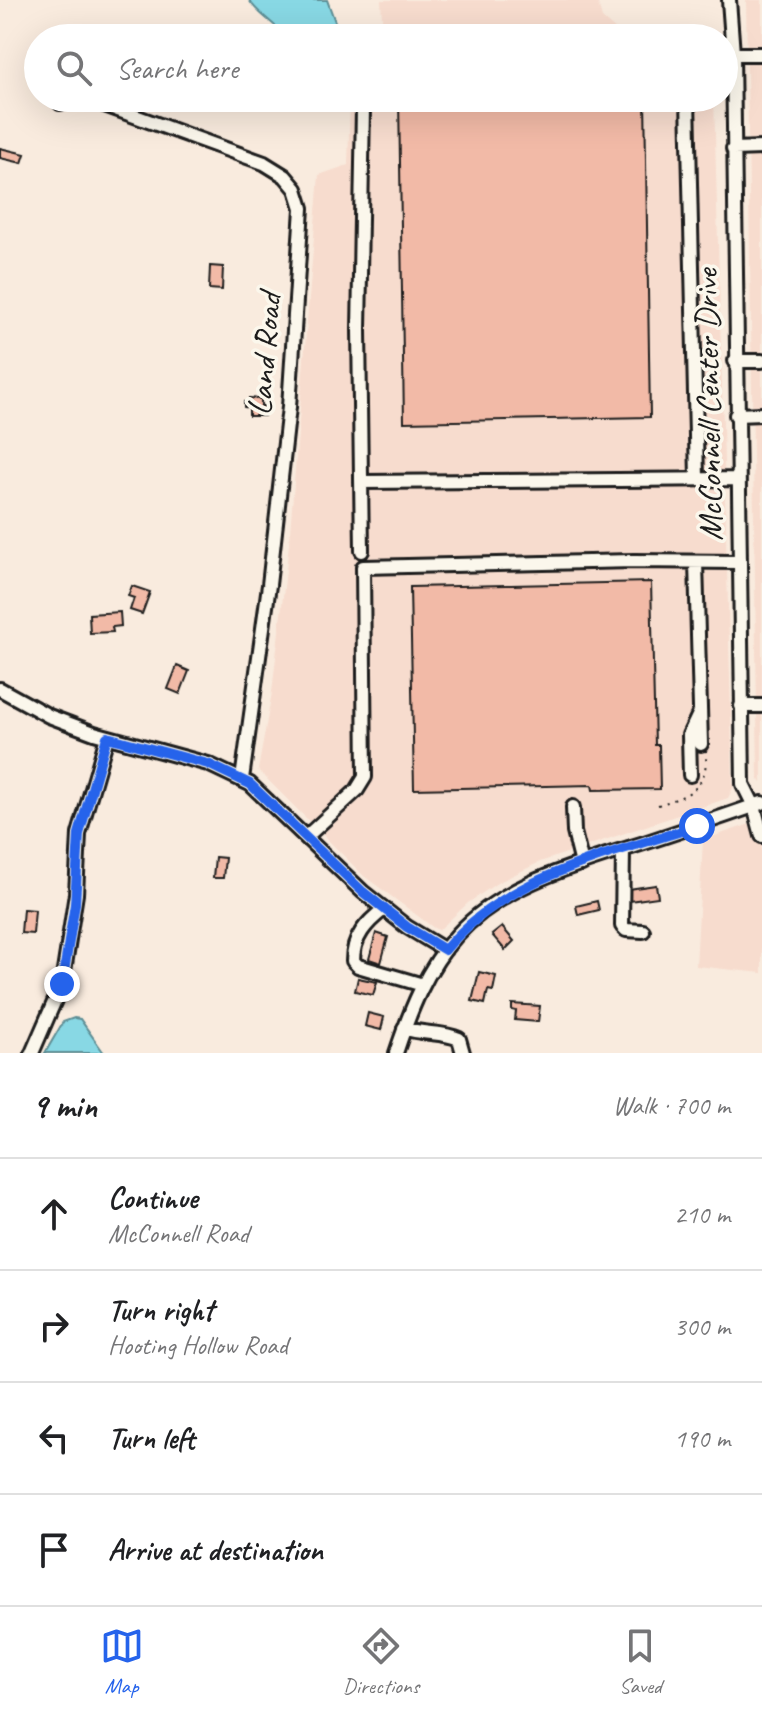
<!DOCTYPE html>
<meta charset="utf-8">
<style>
body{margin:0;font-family:Caveat,sans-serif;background:#f2f2f2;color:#202124}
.stop{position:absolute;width:24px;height:24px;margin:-18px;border:6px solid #2563eb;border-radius:50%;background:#fff}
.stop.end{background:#2563eb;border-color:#fff;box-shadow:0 2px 8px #0008}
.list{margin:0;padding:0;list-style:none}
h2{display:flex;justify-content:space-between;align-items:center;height:104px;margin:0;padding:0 32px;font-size:34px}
h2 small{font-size:26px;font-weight:400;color:#757577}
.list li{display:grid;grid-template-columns:52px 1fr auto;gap:24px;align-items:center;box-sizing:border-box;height:112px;padding:0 32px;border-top:2px solid #e0e0e0}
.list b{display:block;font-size:30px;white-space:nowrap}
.list p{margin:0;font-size:26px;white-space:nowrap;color:#757577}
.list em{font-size:26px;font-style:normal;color:#757577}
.icon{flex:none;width:44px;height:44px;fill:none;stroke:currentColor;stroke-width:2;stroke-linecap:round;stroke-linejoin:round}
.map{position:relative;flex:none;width:762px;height:1053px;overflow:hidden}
.search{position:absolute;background:#fff;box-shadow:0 8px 32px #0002;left:24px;right:24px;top:24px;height:88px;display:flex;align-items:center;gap:20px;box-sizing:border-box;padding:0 28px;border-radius:44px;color:#757577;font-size:30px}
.sheet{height:552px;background:#fff}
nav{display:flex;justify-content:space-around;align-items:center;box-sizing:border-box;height:112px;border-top:2px solid #e0e0e0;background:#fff;font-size:22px;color:#757577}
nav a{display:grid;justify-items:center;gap:4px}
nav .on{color:#2563eb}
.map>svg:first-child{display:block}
.built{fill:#f7dcce}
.water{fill:#88d8e4;stroke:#5d8d94;stroke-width:2}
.building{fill:#f2baa7;stroke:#1c1c1c;stroke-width:2}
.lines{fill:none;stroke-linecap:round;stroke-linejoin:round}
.minor-casing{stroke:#1c1c1c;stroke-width:18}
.path{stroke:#1c1c1c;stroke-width:2;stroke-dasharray:2 6;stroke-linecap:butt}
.minor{stroke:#fbf7ec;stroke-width:12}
.route{stroke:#2563eb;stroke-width:10}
.labels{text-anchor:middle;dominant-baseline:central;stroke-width:7;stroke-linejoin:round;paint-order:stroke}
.street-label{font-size:34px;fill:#1c1c1c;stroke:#fbf7ec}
</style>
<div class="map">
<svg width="762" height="1053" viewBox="0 0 762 1053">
<rect width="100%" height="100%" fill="#f9ebde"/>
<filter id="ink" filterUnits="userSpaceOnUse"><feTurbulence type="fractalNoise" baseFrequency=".0125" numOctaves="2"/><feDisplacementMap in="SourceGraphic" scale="16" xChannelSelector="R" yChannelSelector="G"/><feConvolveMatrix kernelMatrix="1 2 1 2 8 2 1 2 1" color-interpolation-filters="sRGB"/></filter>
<g filter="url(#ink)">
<path class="built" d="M 381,0 L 597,0 L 602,18 L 617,31 L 645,32 L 658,38 L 383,38 Z
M 746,0 L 762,0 L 762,783 L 758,779 Z
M 350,98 L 714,98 L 733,788 L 728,798 L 540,862 L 497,883 L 468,903 L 439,930 L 434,928 L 364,876 L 258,770 L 272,692 L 289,544 L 319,175 L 348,165 Z
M 762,820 L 762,973 L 696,966 L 703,840 Z"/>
<path class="water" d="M 249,0 L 327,0 L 341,38 L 286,38 C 276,23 258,15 249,0 Z
M 74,1018 L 80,1019 L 104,1053 L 45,1053 L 63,1022 Z"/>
<path class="building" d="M 194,98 L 223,98 L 221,107 L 201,104 L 201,102 Z
M 399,98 L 645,98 L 650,417 L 404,422 Z
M 0,148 L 25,154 L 22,163 L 0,158 Z
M 210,266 L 223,267 L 222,290 L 209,289 Z
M 249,398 L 261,399 L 261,406 L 264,406 L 264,416 L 249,416 L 249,408 L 244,407 L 244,402 L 249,403 Z
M 651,582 L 655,745 L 659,745 L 660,789 L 593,790 L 592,785 L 414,789 L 410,587 Z
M 132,586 L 150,592 L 142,614 L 130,610 L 134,598 L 128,596 Z
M 120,612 L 121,626 L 112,627 L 113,632 L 90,633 L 89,614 Z
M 177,666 L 189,671 L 180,694 L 168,689 Z
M 215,857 L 225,858 L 223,878 L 213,878 Z
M 656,885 L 658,897 L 629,901 L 628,889 Z
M 597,901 L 599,910 L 578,915 L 576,906 Z
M 23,909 L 35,910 L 33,934 L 21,933 Z
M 502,927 L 514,941 L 505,950 L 492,935 Z
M 376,933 L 388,937 L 381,963 L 369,959 Z
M 479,972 L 496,976 L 493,991 L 488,990 L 485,1004 L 472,1001 Z
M 358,978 L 377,982 L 373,995 L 355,991 Z
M 512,1004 L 540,1006 L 538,1022 L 515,1020 L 516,1011 L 512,1010 Z
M 368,1013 L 384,1017 L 381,1030 L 365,1026 Z"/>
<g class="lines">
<g class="minor-casing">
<path id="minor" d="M 729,0 L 733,54 L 743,784 L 754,806 L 762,836
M 733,54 L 762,54
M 688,99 L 697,478
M 60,103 L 77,99 L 99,103 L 264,163 L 285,176 L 296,189 L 302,208 L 289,407 L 269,585 L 242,779
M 733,149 L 762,148
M 735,361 L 762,361
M 736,415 L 762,414
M 361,482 L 737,479
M 362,551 L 359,330 L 363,108
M 696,562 L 701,744
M 0,689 L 49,716 L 94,733 L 208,764 L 250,784 L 363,892 L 407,927 L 445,950
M 741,706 L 762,706
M 690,775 L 689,735 L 699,714
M 573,807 L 574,832 L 582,864
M 306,837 L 357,790 L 365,777 L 363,567 L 634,561 L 738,562
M 623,850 L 622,926 L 626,930 L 643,931
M 384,909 C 366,923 353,937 353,961 L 358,966 L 423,985
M 404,1028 C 423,1035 442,1031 459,1039 L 463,1053
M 32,1053 L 62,984 L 76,894 L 79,834 L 107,737
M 396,1053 C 410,1011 426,969 457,935 C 504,883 576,865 641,844 C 681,831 722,817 762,803"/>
</g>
<path class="path" d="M 658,805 C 690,795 708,789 706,751"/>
<use href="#minor" class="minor"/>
</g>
</g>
<g class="lines" filter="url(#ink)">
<path class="route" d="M 62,984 L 75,904 L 79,834 L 107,737 L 208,764 L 250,784 L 363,892 L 407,927 L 445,950 C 507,875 608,855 697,826"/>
</g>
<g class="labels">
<g class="street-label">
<text transform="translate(264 354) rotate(-85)">Land Road</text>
<text transform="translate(708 405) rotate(-91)">McConnell Center Drive</text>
</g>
</g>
</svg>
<div class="stop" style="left:697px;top:826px"></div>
<div class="stop end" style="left:62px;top:984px"></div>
<div class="search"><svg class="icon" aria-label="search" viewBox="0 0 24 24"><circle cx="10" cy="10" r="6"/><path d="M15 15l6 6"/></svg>Search here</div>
</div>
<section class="sheet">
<h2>9 min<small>Walk · 700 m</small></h2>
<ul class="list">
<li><svg class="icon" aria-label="ahead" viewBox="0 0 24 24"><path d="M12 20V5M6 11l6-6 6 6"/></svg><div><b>Continue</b><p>McConnell Road</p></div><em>210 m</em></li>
<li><svg class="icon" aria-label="right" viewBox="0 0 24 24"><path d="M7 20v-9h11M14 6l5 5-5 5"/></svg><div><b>Turn right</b><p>Hooting Hollow Road</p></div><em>300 m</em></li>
<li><svg class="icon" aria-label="left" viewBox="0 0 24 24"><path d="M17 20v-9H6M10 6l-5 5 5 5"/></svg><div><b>Turn left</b></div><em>190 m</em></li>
<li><svg class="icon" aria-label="arrive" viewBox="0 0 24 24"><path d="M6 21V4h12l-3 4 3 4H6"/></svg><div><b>Arrive at destination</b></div></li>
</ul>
</section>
<nav>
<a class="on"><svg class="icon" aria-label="map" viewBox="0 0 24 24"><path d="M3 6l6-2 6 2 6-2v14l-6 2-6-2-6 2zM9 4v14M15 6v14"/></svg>Map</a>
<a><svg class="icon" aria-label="directions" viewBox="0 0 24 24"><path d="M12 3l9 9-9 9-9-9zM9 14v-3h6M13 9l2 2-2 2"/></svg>Directions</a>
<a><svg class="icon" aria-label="saved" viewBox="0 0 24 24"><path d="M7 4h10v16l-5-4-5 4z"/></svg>Saved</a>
</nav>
